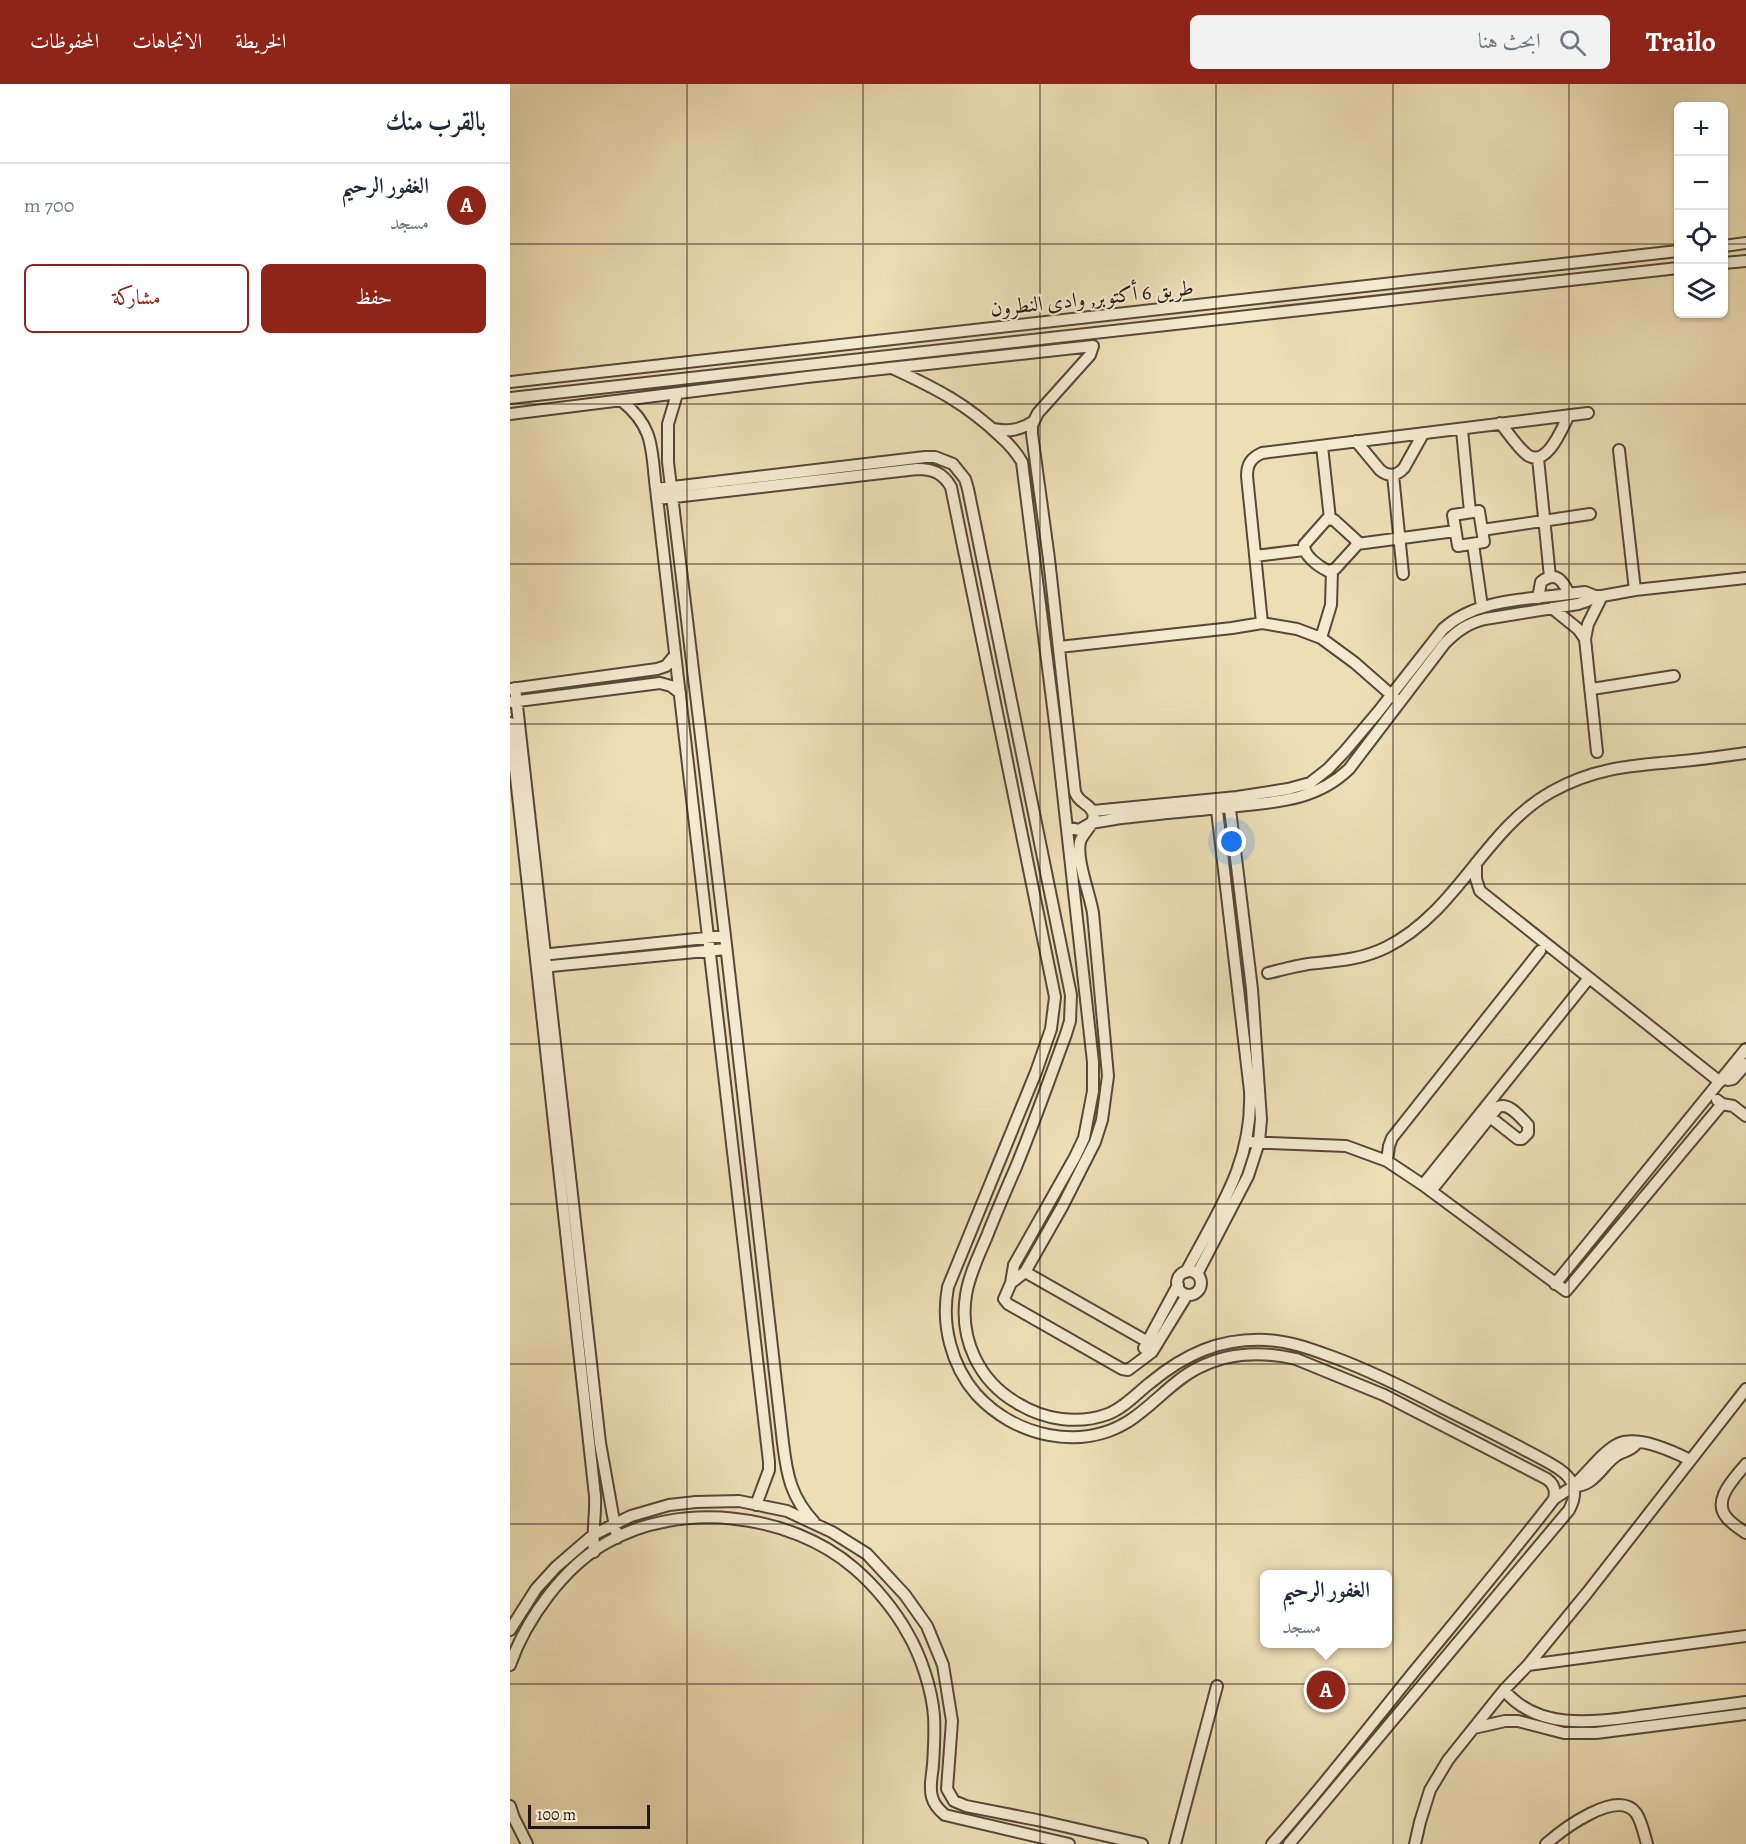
<!DOCTYPE html>
<html lang="ar">
<meta charset="utf-8">
<style>
body{margin:0;font-family:Alegreya,Amiri,serif;background:#f2f2f3;color:#1f2937;direction:rtl}
.controls{position:absolute;right:18px;top:18px;display:grid;overflow:hidden;border-radius:9px;box-shadow:0 2px 4px #0004}
.controls button{width:54px;height:54px;display:grid;place-items:center;padding:0;border:0;border-bottom:2px solid #e0e1e3;background:#fff;color:#1f2937;font:30px sans-serif}
.scale{position:absolute;left:18px;bottom:15px;width:122px;box-sizing:border-box;padding-left:6px;border:3px solid #23170f;border-top:0;font-size:16px;line-height:21px;white-space:nowrap;color:#23170f;-webkit-text-stroke:4px #f3eacf;paint-order:stroke}
.you{position:absolute;left:722px;top:758px;width:21px;height:21px;margin:-15px;border:4px solid #fff;border-radius:50%;background:#1a73e8;box-shadow:0 0 0 9px #1a73e833}
.badge{display:grid;place-items:center;width:39px;height:39px;border-radius:50%;background:#8f2418;color:#fff;font-size:20px;font-weight:700}
.pin{position:absolute;translate:-50% -50%;border:3px solid #fff;box-shadow:0 2px 6px #0006}
.popup{position:absolute;left:750px;top:1486px;width:132px;height:78px;box-sizing:border-box;display:grid;place-content:center;border-radius:9px;background:#fff;filter:drop-shadow(0 2px 4px #0005);font-size:20px;white-space:nowrap;color:#747a83}
.popup b{font-size:22px;color:#1f2937}
.popup::after{content:'';position:absolute;left:50%;top:100%;margin-left:-12px;border:12px solid transparent;border-top-color:#fff}
.list{margin:0;padding:0;list-style:none}
h2{display:flex;justify-content:space-between;align-items:center;height:78px;margin:0;padding:0 24px;font-size:26px}
h2 small{font-size:20px;font-weight:400;color:#747a83}
.list li{display:grid;grid-template-columns:39px 1fr auto;gap:18px;align-items:center;box-sizing:border-box;height:84px;padding:0 24px;border-top:2px solid #e0e1e3}
.list b{display:block;font-size:22px;white-space:nowrap}
.list p{margin:0;font-size:20px;white-space:nowrap;color:#747a83}
.list em{font-size:20px;font-style:normal;color:#747a83}
.actions{display:flex;gap:12px;padding:18px 24px}
.actions a{flex:1;padding:14px 0;border:2px solid #8f2418;border-radius:9px;text-align:center;font-size:21px;color:#8f2418}
.actions .main{background:#8f2418;color:#fff}
.icon{flex:none;width:33px;height:33px;fill:none;stroke:currentColor;stroke-width:2;stroke-linecap:round;stroke-linejoin:round}
.map{position:relative;flex:none;width:1236px;height:1760px;overflow:hidden;direction:ltr}
header{display:flex;align-items:center;gap:36px;box-sizing:border-box;height:84px;padding:0 30px;background:#8f2418;color:#fff}
header strong{font-size:28px}
nav{display:flex;gap:33px;margin-inline-start:auto;font-size:21px}
.search{width:420px;height:54px;background:#f2f2f3;display:flex;align-items:center;gap:15px;box-sizing:border-box;padding:0 21px;border-radius:9px;color:#747a83;font-size:22px}
main{display:flex}
aside{flex:1;background:#fff}
.map>svg:first-child{display:block}
.lines{fill:none;stroke-linecap:round;stroke-linejoin:round}
.minor-casing{stroke:#554938;stroke-width:14}
.minor{stroke:#f3eacf;stroke-width:10}
.grid{fill:none;stroke:#23170f;stroke-width:1.5;stroke-opacity:0.55}
.labels{text-anchor:middle;dominant-baseline:central;stroke-width:4.5;stroke-linejoin:round;paint-order:stroke}
.street-label{font-size:21px;fill:#23170f;stroke:#f3eacf}
</style>
<header>
<strong>Trailo</strong>
<div class="search"><svg class="icon" aria-label="search" viewBox="0 0 24 24"><circle cx="10" cy="10" r="6"/><path d="M15 15l6 6"/></svg>ابحث هنا</div>
<nav><a>الخريطة</a><a>الاتجاهات</a><a>المحفوظات</a></nav>
</header>
<main>
<div class="map">
<svg width="1236" height="1760" viewBox="0 0 1236 1760">
<rect width="100%" height="100%" fill="#ecdeb5"/>
<filter id="stains"><feTurbulence type="fractalNoise" baseFrequency=".00333" numOctaves="4"/><feColorMatrix values="0 0 0 0 .2 0 0 0 0 .09 0 0 0 0 .02 0 0 0 .5 -.17"/></filter>
<radialGradient id="worn" r=".72"><stop offset=".6" stop-color="#630" stop-opacity="0"/><stop offset="1" stop-color="#630" stop-opacity=".3"/></radialGradient>
<g class="lines">
<g class="minor-casing">
<path id="minor" d="M 1214,162 L 1236,159
M 1214,179 L 1236,177
M 384,285 C 425,304 457,320 491,353 C 499,360 506,368 512,378 L 546,647 L 583,978 L 583,1007 L 574,1054 L 565,1073 L 504,1181 L 501,1199 L 494,1215 L 498,1220 L 612,1285 L 618,1286 L 642,1268 L 677,1211
M 0,298 L 1168,167
M 167,310 L 158,340 L 158,378 L 215,852 L 273,1359 C 277,1392 281,1413 304,1438
M 0,314 L 1168,184
M 112,317 C 145,344 141,365 146,405 L 259,1378 L 259,1386 L 246,1421
M 0,330 L 297,293 L 583,262 L 580,271 L 528,329 L 522,341 L 522,350 L 539,475 L 565,708 C 569,720 580,719 583,729 C 587,739 572,749 570,758 C 566,776 580,810 583,829 L 598,992 L 592,1036 L 585,1058 L 552,1123 L 515,1188 L 501,1199
M 990,339 C 998,348 1010,367 1019,372 C 1038,382 1052,344 1059,331
M 483,345 C 499,348 511,346 524,337
M 952,346 L 960,428
M 846,357 L 870,386 C 878,393 887,392 894,384 L 913,350
M 812,362 L 820,435
M 1109,366 L 1125,506
M 1028,374 L 1040,493
M 883,391 L 893,490
M 146,405 L 415,373 L 425,373 L 443,380 L 455,395 L 458,405 L 561,911 L 560,937 L 556,950 C 540,994 524,1039 506,1083 C 496,1106 486,1129 477,1152 C 469,1171 459,1191 456,1211 C 449,1255 469,1297 507,1319 C 534,1336 568,1341 598,1330 C 614,1324 627,1309 640,1299 C 675,1270 710,1254 756,1256 C 780,1257 801,1265 823,1273 C 861,1287 897,1305 933,1324 C 969,1342 1005,1360 1041,1380 C 1061,1391 1071,1404 1059,1426 L 779,1760
M 147,415 L 407,385 C 423,385 433,389 441,403 L 545,913 L 541,945 L 526,988 L 438,1203 C 431,1240 441,1281 466,1310 C 504,1352 570,1368 619,1337 C 644,1321 662,1297 688,1284 C 719,1268 752,1267 786,1275 L 874,1311 L 1037,1395 C 1044,1400 1046,1406 1044,1415 C 1000,1472 953,1528 907,1584 C 859,1643 813,1703 762,1760
M 969,427 L 974,458 L 948,462 L 943,431 Z
M 817,435 L 824,436 L 847,457 L 846,462 L 825,485 L 818,487 C 808,482 794,472 794,461 Z
M 972,446 L 1080,430
M 847,460 L 945,447
M 963,460 L 972,523
M 745,472 L 794,466
M 1028,514 L 1031,498 C 1046,486 1053,497 1059,510
M 1042,524 L 1068,545 L 1075,555
M 752,539 L 737,392 C 737,380 741,374 752,369 L 1078,329
M 811,554 L 821,521 L 822,486
M 549,563 L 722,544 L 752,539 L 787,545 L 811,554 L 845,579 L 886,615
M 5,604 L 90,1359 L 107,1454
M 0,605 L 147,585 L 156,582 L 165,571
M 1082,605 L 1164,592
M 0,618 L 150,599 L 161,602 L 170,609
M 0,639 L 85,1412 C 86,1431 82,1449 84,1468
M 1087,668 L 1075,555 L 1078,540 L 1092,512
M 583,727 L 727,713 L 778,705 L 800,699 L 818,685 L 835,667 L 868,628 L 933,545 C 968,513 1021,516 1066,509 L 1075,508 L 1085,512 L 1092,512 L 1125,506 L 1236,494
M 557,743 L 569,746 L 581,739 L 605,735 C 643,730 681,727 719,723 C 763,718 805,718 839,685 L 935,559 C 947,547 958,539 975,535 L 1068,520 L 1077,517 L 1085,512
M 966,779 L 966,795 L 970,807 L 1210,998
M 31,871 L 215,852
M 31,883 L 216,865
M 758,889 C 771,886 785,882 798,880 C 827,877 851,876 877,863 C 948,827 974,746 1041,708 C 1085,683 1125,681 1173,677 C 1194,675 1215,672 1236,669
M 1214,993 L 1218,996 L 1223,995 L 1236,980
M 1207,1016 L 1212,1020 L 1223,1022 L 1236,1032
M 736,1058 L 836,1062 L 877,1077 L 913,1101 L 1056,1207 L 1212,1020
M 877,1077 L 879,1062 L 882,1054 L 1030,867
M 913,1101 L 1079,894
M 921,1107 L 988,1023 C 999,1018 1010,1033 1018,1041 L 1018,1049 L 1012,1055 L 1008,1055 L 980,1033
M667 1199a12 12 0 1 1 24 0a12 12 0 1 1-24 0Z
M 515,1188 L 638,1258
M 676,1188 C 708,1127 743,1079 740,1007 L 706,718
M 687,1190 L 738,1092 L 749,1058 L 751,1035 L 742,905 L 719,717
M 1045,1200 L 1236,965
M 634,1264 L 668,1201
M 1236,1380 C 1225,1394 1201,1416 1217,1434 C 1222,1440 1230,1445 1236,1449
M 1064,1402 C 1084,1403 1092,1381 1107,1371 C 1115,1366 1120,1368 1127,1359
M 1044,1415 C 1050,1410 1058,1407 1063,1402 C 1077,1390 1092,1368 1108,1360 C 1128,1351 1162,1367 1180,1376
M 0,1546 L 26,1505 L 46,1483 L 83,1451 L 121,1432 L 159,1421 L 186,1418 L 229,1417 L 277,1427 L 322,1448 L 357,1470 L 395,1511 L 417,1542 L 433,1581 L 442,1637 L 437,1705 L 444,1717 L 456,1722 L 527,1736 L 632,1760
M 0,1581 C 16,1535 54,1483 96,1459 C 170,1416 280,1429 344,1484 C 364,1501 385,1526 398,1550 C 411,1572 422,1606 424,1632 C 425,1648 424,1665 423,1681 C 422,1692 419,1703 422,1713 C 424,1721 429,1726 435,1731 L 559,1760
M 1018,1581 L 1236,1552
M 994,1606 C 1031,1651 1094,1636 1145,1630 C 1175,1626 1206,1622 1236,1618
M 964,1644 L 995,1637 L 1008,1637 L 1054,1649 L 1086,1649 L 1236,1630
M 0,1722 L 4,1734 L 17,1760
M 665,1760 L 707,1602
M 905,1760 L 910,1738 L 920,1706 L 938,1676 L 994,1606 L 1018,1581 L 1077,1509 L 1236,1305
M 1036,1760 C 1052,1746 1107,1704 1126,1729 C 1132,1738 1134,1750 1137,1760"/>
</g>
<use href="#minor" class="minor"/>
</g>
<path class="grid" d="M 177,0 L 177,1760M 353,0 L 353,1760M 530,0 L 530,1760M 706,0 L 706,1760M 883,0 L 883,1760M 1059,0 L 1059,1760M 0,160 L 1168,160M 1214,160 L 1236,160M 0,320 L 1236,320M 0,480 L 1236,480M 0,640 L 1236,640M 0,800 L 1236,800M 0,960 L 1236,960M 0,1120 L 1236,1120M 0,1280 L 1236,1280M 0,1440 L 1236,1440M 0,1600 L 1236,1600"/>
<g class="labels">
<g class="street-label">
<text transform="translate(582 214) rotate(-6)">طريق 6 أكتوبر, وادى النطرون</text>
</g>
</g>
<rect width="100%" height="100%" filter="url(#stains)"/>
<rect width="100%" height="100%" fill="url(#worn)"/>
</svg>
<div class="controls">
<button>+</button>
<button>−</button>
<button><svg class="icon" aria-label="locate" viewBox="0 0 24 24"><circle cx="12" cy="12" r="6"/><path d="M12 2v4M12 18v4M2 12h4M18 12h4"/></svg></button>
<button><svg class="icon" aria-label="layers" viewBox="0 0 24 24"><path d="M12 4l9 5-9 5-9-5zM3 14l9 5 9-5"/></svg></button>
</div>
<div class="scale">100 m</div>
<div class="you"></div>
<div class="pin badge" style="left:816px;top:1606px">A</div>
<div class="popup"><b>الغفور الرحيم</b>مسجد</div>
</div>
<aside>
<h2>بالقرب منك<small></small></h2>
<ul class="list">
<li><span class="badge">A</span><div><b>الغفور الرحيم</b><p>مسجد</p></div><em>700 m</em></li>
</ul>
<div class="actions"><a class="main">حفظ</a><a>مشاركة</a></div>
</aside>
</main>
